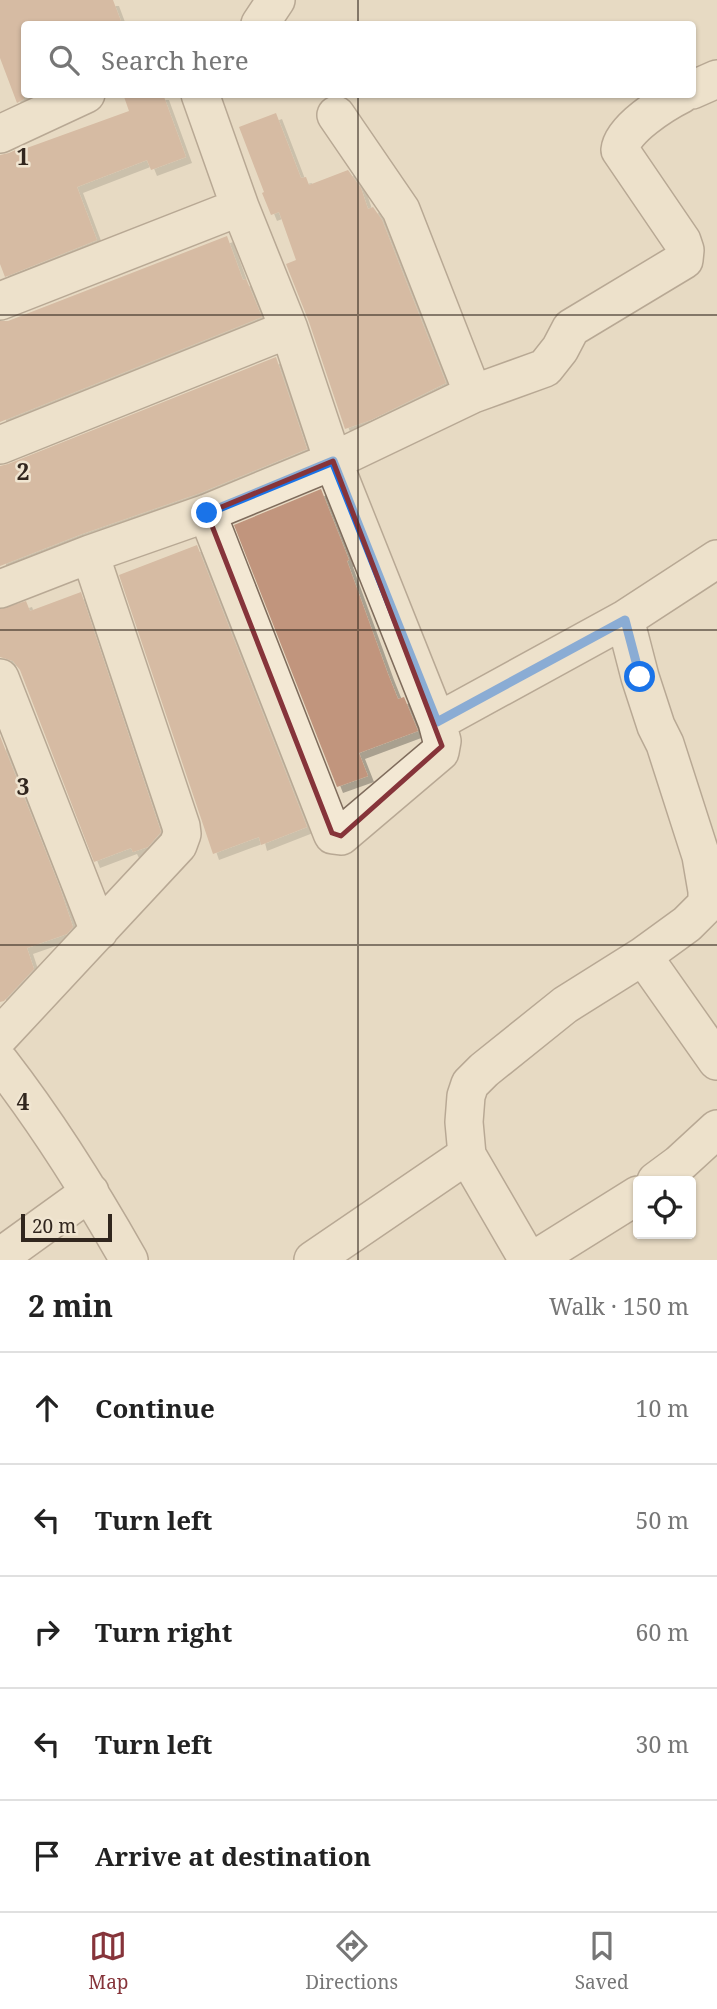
<!DOCTYPE html>
<meta charset="utf-8">
<style>
body{margin:0;font-family:"Noto Serif",serif;background:#f2f2f2;color:#222}
.controls{position:absolute;right:21px;bottom:21px;display:grid;overflow:hidden;border-radius:7px;box-shadow:0 2px 5px #0004}
.controls button{width:63px;height:63px;display:grid;place-items:center;padding:0;border:0;border-bottom:2px solid #e0e0e0;background:#fff;color:#222;font:35px sans-serif}
.scale{position:absolute;left:21px;bottom:18px;width:91px;box-sizing:border-box;padding-left:7px;border:4px solid #31261e;border-top:0;font-size:19px;line-height:24px;white-space:nowrap;color:#31261e;-webkit-text-stroke:5px #f0e5d1;paint-order:stroke}
.stop{position:absolute;width:21px;height:21px;margin:-16px;border:5px solid #1a73e8;border-radius:50%;background:#fff}
.stop.end{background:#1a73e8;border-color:#fff;box-shadow:0 2px 7px #0008}
.list{margin:0;padding:0;list-style:none}
h2{display:flex;justify-content:space-between;align-items:center;height:91px;margin:0;padding:0 28px;font-size:30px}
h2 small{font-size:23px;font-weight:400;color:#767676}
.list li{display:grid;grid-template-columns:46px 1fr auto;gap:21px;align-items:center;box-sizing:border-box;height:112px;padding:0 28px;border-top:2px solid #e0e0e0}
.list b{display:block;font-size:26px;white-space:nowrap}
.list em{font-size:23px;font-style:normal;color:#767676}
.icon{flex:none;width:38px;height:38px;fill:none;stroke:currentColor;stroke-width:2;stroke-linecap:round;stroke-linejoin:round}
.map{position:relative;flex:none;width:717px;height:1260px;overflow:hidden}
.search{position:absolute;background:#fff;box-shadow:0 2px 5px #0004;left:21px;right:21px;top:21px;height:77px;display:flex;align-items:center;gap:18px;box-sizing:border-box;padding:0 24px;border-radius:7px;color:#767676;font-size:26px}
.sheet{height:651px;background:#fff}
nav{display:flex;justify-content:space-around;align-items:center;box-sizing:border-box;height:98px;border-top:2px solid #e0e0e0;background:#fff;font-size:19px;color:#767676}
nav a{display:grid;justify-items:center;gap:4px}
nav .on{color:#86343a}
.map>svg:first-child{display:block}
.building{fill:#c1957d;filter:url(#shadow)}
.lines{fill:none;stroke-linecap:round;stroke-linejoin:round}
.minor-casing{stroke:#7f6c5c;stroke-width:40}
.minor{stroke:#f3e8d4;stroke-width:37}
.route{stroke:#1a73e8;stroke-width:9}
.marked{fill:none;stroke:#86343a;stroke-width:5;stroke-linejoin:round}
.grid{fill:none;stroke:#31261e;stroke-width:2;stroke-opacity:0.55}
.grid-label{font-size:23px;text-anchor:middle;font-weight:bold;fill:#31261e;stroke:#f0e5d1;stroke-width:5;stroke-linejoin:round;paint-order:stroke}
</style>
<div class="map">
<svg width="717" height="1260" viewBox="0 0 717 1260">
<defs>
<filter id="shadow"><feDropShadow dx="6" dy="6" stdDeviation="0" flood-color="#0004"/></filter>
</defs>
<rect width="100%" height="100%" fill="#e7dac3"/>
<path class="building" d="M 0,0 L 113,0 L 122,24 L 24,24 L 24,99 L 17,103 L 0,58 Z
M 123,94 L 163,94 L 186,157 L 151,170 L 147,160 L 77,187 L 97,240 L 5,277 L 0,264 L 0,155 L 9,153 L 24,146 L 24,149 L 129,111 Z
M 276,113 L 301,178 L 306,177 L 309,185 L 348,170 L 361,188 L 368,209 L 373,207 L 382,220 L 446,383 L 371,420 L 345,429 L 309,322 L 286,264 L 296,260 L 279,212 L 271,215 L 262,193 L 264,192 L 239,127 Z
M 227,236 L 243,280 L 246,279 L 262,317 L 0,422 L 0,321 L 8,321 Z
M 276,357 L 307,449 L 200,493 L 82,534 L 0,566 L 0,466 L 8,464 Z
M 321,489 L 349,560 L 347,561 L 388,674 L 398,699 L 404,697 L 418,731 L 359,753 L 368,776 L 337,787 L 234,525 Z
M 197,545 L 307,827 L 261,845 L 259,837 L 213,854 L 119,575 Z
M 81,592 L 161,832 L 148,847 L 133,852 L 131,848 L 94,862 L 20,670 L 13,661 L 0,657 L 0,609 L 26,601 L 30,611 Z
M 0,736 L 60,888 L 73,927 L 67,934 L 27,948 L 34,969 L 4,1001 L 0,1002 Z"/>
<g class="lines">
<g class="minor-casing">
<path id="minor" d="M 260,24 L 276,0
M 692,90 L 717,79
M 200,94 L 240,207 L 289,329 L 333,461 L 437,722 L 442,741 L 440,752 L 341,836 L 333,835 L 332,833 L 207,513
M 336,115 L 401,210 L 473,394
M 0,134 L 86,94
M 0,301 L 240,207
M 0,445 L 289,329
M 0,589 L 90,554 L 207,513 L 333,461 L 473,394 L 545,368 L 560,349 L 571,328 L 684,260 L 685,250 L 682,241 L 620,150 C 622,129 664,103 682,94
M 0,678 L 99,931
M 437,722 L 625,619
M 643,956 L 717,1061
M 0,1036 L 178,845 L 182,834 L 181,826 L 90,554
M 0,1062 C 48,1124 90,1191 129,1260
M 467,1155 L 528,1260
M 656,1181 L 679,1164 L 717,1129
M 0,1257 L 90,1192
M 313,1260 L 467,1155 L 464,1122 L 466,1096 L 470,1084 L 484,1070 L 565,1005 L 643,956 L 687,924 L 707,904 L 707,891 L 701,856 L 665,744 L 656,726 L 640,677 L 625,619 L 717,559
M 534,1260 L 638,1195"/>
</g>
<use href="#minor" class="minor"/>
</g>
<g class="lines">
<path class="route" d="M 207,513 L 333,461 L 437,722 L 625,620 L 640,677"/>
</g>
<path d="M0 0H717V1260H0ZM 333,461 L 442,746 L 341,836 L 332,833 L 207,513 Z" fill="#e7dac3" fill-opacity=".55" fill-rule="evenodd"/>
<path class="marked" d="M 333,461 L 442,746 L 341,836 L 332,833 L 207,513 Z"/>
<path class="grid" d="M 358,0 L 358,24M 358,94 L 358,1260M 0,315 L 717,315M 0,630 L 717,630M 0,945 L 717,945"/>
<g class="grid-label">
<text x="23" y="165">1</text>
<text x="23" y="480">2</text>
<text x="23" y="795">3</text>
<text x="23" y="1110">4</text>
</g>
</svg>
<div class="controls">
<button><svg class="icon" aria-label="locate" viewBox="0 0 24 24"><circle cx="12" cy="12" r="6"/><path d="M12 2v4M12 18v4M2 12h4M18 12h4"/></svg></button>
</div>
<div class="scale">20 m</div>
<div class="stop" style="left:640px;top:677px"></div>
<div class="stop end" style="left:207px;top:513px"></div>
<div class="search"><svg class="icon" aria-label="search" viewBox="0 0 24 24"><circle cx="10" cy="10" r="6"/><path d="M15 15l6 6"/></svg>Search here</div>
</div>
<section class="sheet">
<h2>2 min<small>Walk · 150 m</small></h2>
<ul class="list">
<li><svg class="icon" aria-label="ahead" viewBox="0 0 24 24"><path d="M12 20V5M6 11l6-6 6 6"/></svg><div><b>Continue</b></div><em>10 m</em></li>
<li><svg class="icon" aria-label="left" viewBox="0 0 24 24"><path d="M17 20v-9H6M10 6l-5 5 5 5"/></svg><div><b>Turn left</b></div><em>50 m</em></li>
<li><svg class="icon" aria-label="right" viewBox="0 0 24 24"><path d="M7 20v-9h11M14 6l5 5-5 5"/></svg><div><b>Turn right</b></div><em>60 m</em></li>
<li><svg class="icon" aria-label="left" viewBox="0 0 24 24"><path d="M17 20v-9H6M10 6l-5 5 5 5"/></svg><div><b>Turn left</b></div><em>30 m</em></li>
<li><svg class="icon" aria-label="arrive" viewBox="0 0 24 24"><path d="M6 21V4h12l-3 4 3 4H6"/></svg><div><b>Arrive at destination</b></div></li>
</ul>
</section>
<nav>
<a class="on"><svg class="icon" aria-label="map" viewBox="0 0 24 24"><path d="M3 6l6-2 6 2 6-2v14l-6 2-6-2-6 2zM9 4v14M15 6v14"/></svg>Map</a>
<a><svg class="icon" aria-label="directions" viewBox="0 0 24 24"><path d="M12 3l9 9-9 9-9-9zM9 14v-3h6M13 9l2 2-2 2"/></svg>Directions</a>
<a><svg class="icon" aria-label="saved" viewBox="0 0 24 24"><path d="M7 4h10v16l-5-4-5 4z"/></svg>Saved</a>
</nav>
